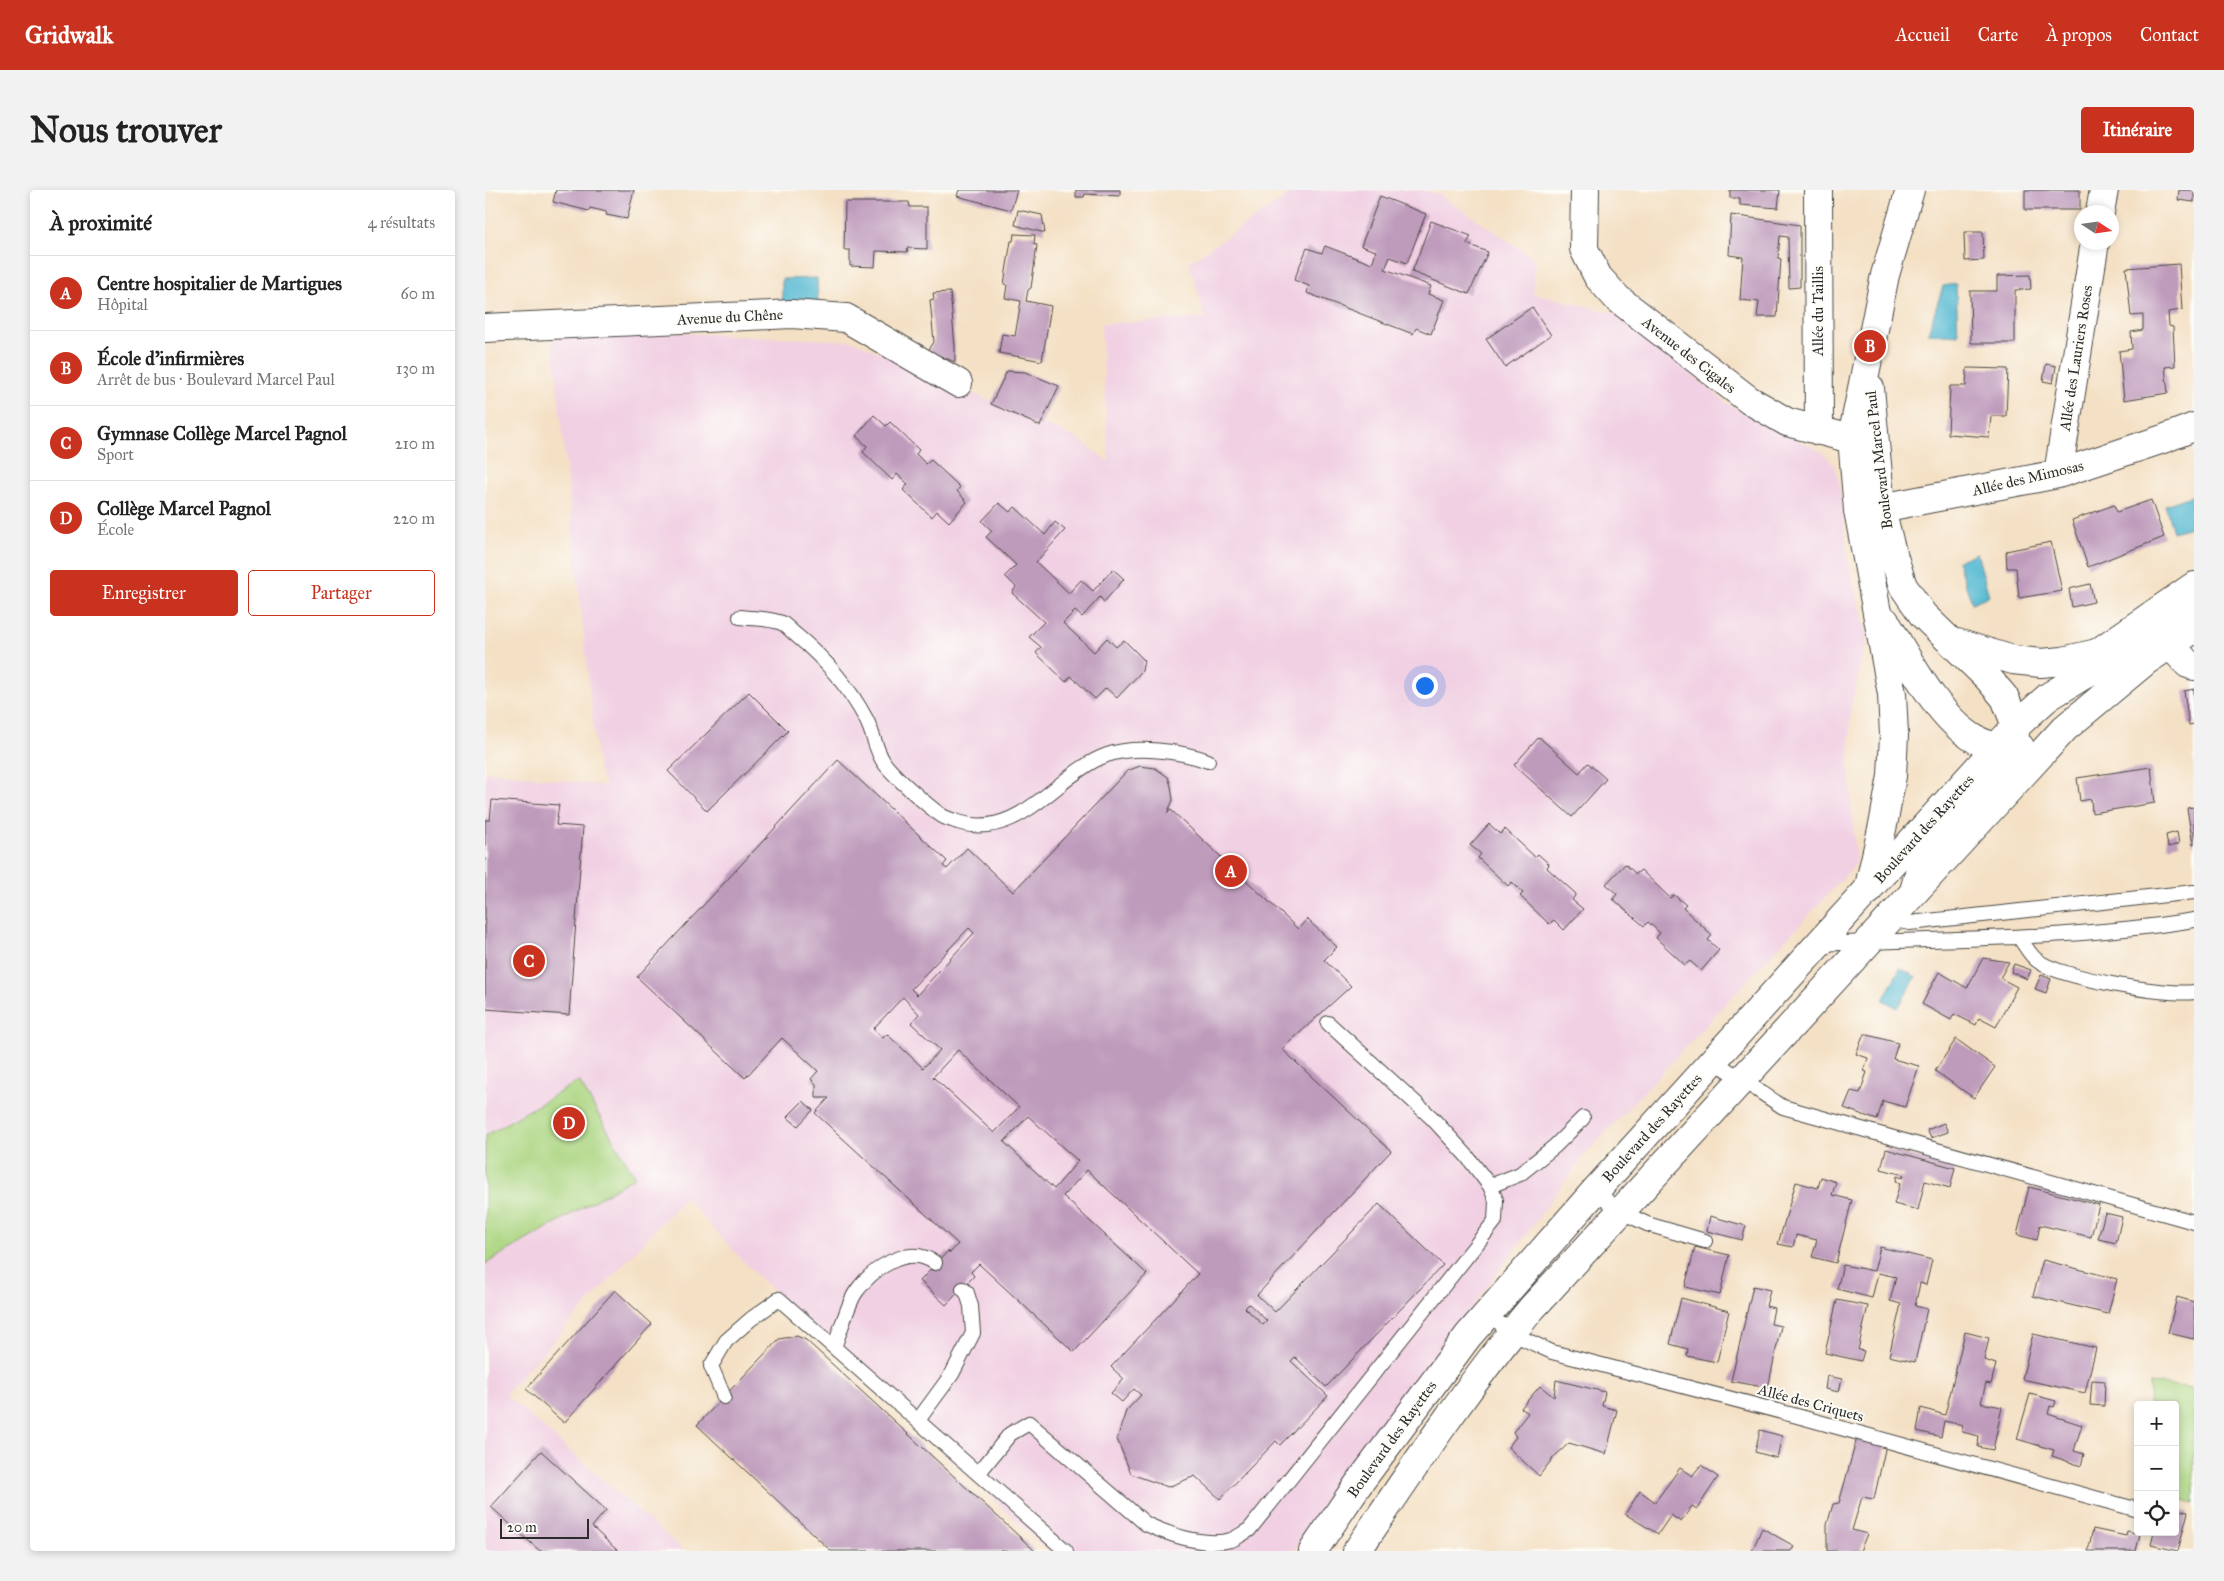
<!DOCTYPE html>
<html lang="fr">
<meta charset="utf-8">
<style>
body{margin:0;font-family:"IM FELL Great Primer",serif;background:#f2f2f2;color:#222}
.controls{position:absolute;right:15px;bottom:15px;display:grid;overflow:hidden;border-radius:5px;box-shadow:0 2px 8px #0003}
.controls button{width:45px;height:45px;display:grid;place-items:center;padding:0;border:0;border-bottom:1px solid #e0e0e0;background:#fff;color:#222;font:25px sans-serif}
.compass{position:absolute;left:1589px;top:15px;width:45px;height:45px;border-radius:50%;background:#fff;box-shadow:0 2px 8px #0003;rotate:102deg}
.scale{position:absolute;left:15px;bottom:12px;width:89px;box-sizing:border-box;padding-left:5px;border:2px solid #2b2b2b;border-top:0;font-size:14px;line-height:18px;white-space:nowrap;color:#2b2b2b;-webkit-text-stroke:4px #fdfcf7;paint-order:stroke}
.you{position:absolute;left:939px;top:495px;width:18px;height:18px;margin:-12px;border:4px solid #fff;border-radius:50%;background:#1a73e8;box-shadow:0 0 0 8px #1a73e833}
.badge{display:grid;place-items:center;width:32px;height:32px;border-radius:50%;background:#c8321e;color:#fff;font-size:16px;font-weight:700}
.pin{position:absolute;translate:-50% -50%;border:2px solid #fff;box-shadow:0 1px 5px #0006}
.list{margin:0;padding:0;list-style:none}
h2{display:flex;justify-content:space-between;align-items:center;height:65px;margin:0;padding:0 20px;font-size:21px}
h2 small{font-size:16px;font-weight:400;color:#767676}
.list li{display:grid;grid-template-columns:32px 1fr auto;gap:15px;align-items:center;box-sizing:border-box;height:75px;padding:0 20px;border-top:1px solid #e0e0e0}
.list b{display:block;font-size:19px;white-space:nowrap}
.list p{margin:0;font-size:16px;white-space:nowrap;color:#767676}
.list em{font-size:16px;font-style:normal;color:#767676}
.actions{display:flex;gap:10px;padding:15px 20px}
.actions a{flex:1;padding:11px 0;border:1px solid #c8321e;border-radius:5px;text-align:center;font-size:18px;color:#c8321e}
.actions .main{background:#c8321e;color:#fff}
.icon{flex:none;width:28px;height:28px;fill:none;stroke:currentColor;stroke-width:2;stroke-linecap:round;stroke-linejoin:round}
.map{position:relative;flex:none;width:1709px;height:1361px;overflow:hidden;border-radius:5px}
header{display:flex;align-items:center;gap:30px;box-sizing:border-box;height:70px;padding:0 25px;background:#c8321e;color:#fff}
header strong{font-size:24px}
nav{display:flex;gap:28px;margin-inline-start:auto;font-size:18px}
.intro{display:flex;align-items:center;justify-content:space-between;box-sizing:border-box;height:120px;padding:0 30px}
h1{margin:0;font-size:35px}
.button{padding:12px 22px;border-radius:5px;background:#c8321e;color:#fff;font-size:18px;font-weight:700}
main{display:flex;gap:30px;padding:0 30px}
aside{flex:1;background:#fff;border-radius:5px;box-shadow:0 2px 8px #0003}
.map>svg:first-child{display:block}
.built{fill:#f1d0e3}
.green{fill:#acd682;stroke:#6c8056}
.water{fill:#53b8d1;stroke:#3f727e}
.building{fill:#be9abb;fill-rule:evenodd}
.lines{fill:none;stroke-linecap:round;stroke-linejoin:round}
.service-casing{stroke:#494642;stroke-width:16}
.minor-casing{stroke:#494642;stroke-width:30}
.tertiary-casing{stroke:#494642;stroke-width:30}
.secondary-casing{stroke:#494642;stroke-width:30}
.service{stroke:#fff;stroke-width:14}
.minor{stroke:#fff;stroke-width:28}
.tertiary{stroke:#fff;stroke-width:28}
.secondary{stroke:#fff;stroke-width:28}
.labels{text-anchor:middle;dominant-baseline:central;stroke-width:4;stroke-linejoin:round;paint-order:stroke}
.street-label{font-size:15px;fill:#2b2b2b;stroke:#fdfcf7}
</style>
<header>
<strong>Gridwalk</strong>
<nav><a>Accueil</a><a>Carte</a><a>À propos</a><a>Contact</a></nav>
</header>
<div class="intro"><h1>Nous trouver</h1><a class="button">Itinéraire</a></div>
<main>
<aside>
<h2>À proximité<small>4 résultats</small></h2>
<ul class="list">
<li><span class="badge">A</span><div><b>Centre hospitalier de Martigues</b><p>Hôpital</p></div><em>60 m</em></li>
<li><span class="badge">B</span><div><b>École d’infirmières</b><p>Arrêt de bus · Boulevard Marcel Paul</p></div><em>130 m</em></li>
<li><span class="badge">C</span><div><b>Gymnase Collège Marcel Pagnol</b><p>Sport</p></div><em>210 m</em></li>
<li><span class="badge">D</span><div><b>Collège Marcel Pagnol</b><p>École</p></div><em>220 m</em></li>
</ul>
<div class="actions"><a class="main">Enregistrer</a><a>Partager</a></div>
</aside>
<div class="map">
<svg width="1709" height="1361" viewBox="0 0 1709 1361">
<rect width="100%" height="100%" fill="#fdfcf7"/>
<filter id="ink" filterUnits="userSpaceOnUse"><feTurbulence type="fractalNoise" baseFrequency=".02" numOctaves="2"/><feDisplacementMap in="SourceGraphic" scale="10" xChannelSelector="R" yChannelSelector="G"/><feConvolveMatrix kernelMatrix="1 2 1 2 8 2 1 2 1" color-interpolation-filters="sRGB"/></filter>
<filter id="wash" filterUnits="userSpaceOnUse"><feTurbulence type="fractalNoise" baseFrequency=".0096" numOctaves="4" result="noise"/><feDisplacementMap in="SourceGraphic" scale="20" xChannelSelector="R" yChannelSelector="G"/><feGaussianBlur stdDeviation="1.12" result="paint"/><feColorMatrix in="noise" values="0 0 0 0 0 0 0 0 0 0 0 0 0 0 0 0 0 1.4 0 .05"/><feComposite in="paint" operator="in"/></filter>
<g filter="url(#wash)">
<rect width="100%" height="100%" fill="#f4e0c4"/>
<path class="built" d="M 812,0 L 936,0 L 954,4 L 1050,69 L 1048,103 L 1135,125 L 1246,216 L 1337,262 L 1349,275 L 1355,296 L 1363,369 L 1382,445 L 1365,524 L 1364,578 L 1371,674 L 1098,967 L 808,1361 L 563,1361 L 307,1120 L 255,1068 L 200,1007 L 20,1204 L 199,1361 L 0,1361 L 0,581 L 121,596 L 113,578 L 66,137 L 368,151 L 595,250 L 624,273 L 616,134 L 720,128 L 704,72 Z"/>
<path class="green" d="M 94,891 L 150,987 L 0,1074 L 0,946 Z
M 1665,1193 L 1709,1198 L 1709,1313 L 1690,1308 L 1690,1215 L 1664,1215 Z"/>
<path class="water" d="M 332,88 L 333,113 L 297,113 L 297,89 Z
M 1471,94 L 1473,145 L 1443,143 L 1458,96 Z
M 1709,305 L 1709,336 L 1688,342 L 1680,315 Z
M 1492,363 L 1504,406 L 1487,413 L 1472,371 Z
M 1415,778 L 1431,787 L 1413,818 L 1398,810 Z"/>
<g id="blocks">
<path class="building" d="M 71,0 L 149,0 L 142,29 L 121,25 L 122,22 L 105,18 L 104,21 L 68,12 Z
M 474,0 L 532,0 L 526,20 L 472,6 Z
M 591,0 L 635,0 L 635,6 L 600,4 L 599,7 L 591,7 Z
M 1245,0 L 1295,0 L 1293,18 L 1255,15 L 1255,8 L 1245,8 Z
M 1540,0 L 1595,0 L 1595,20 L 1540,20 Z
M 1694,0 L 1709,0 L 1709,12 L 1693,10 Z
M 895,6 L 941,24 L 922,73 L 905,67 L 900,79 L 946,96 L 943,104 L 959,110 L 946,144 L 931,138 L 928,144 L 822,103 L 824,96 L 809,90 L 822,58 L 837,63 L 840,56 L 887,74 L 891,61 L 876,56 Z
M 360,12 L 424,12 L 425,17 L 442,17 L 442,59 L 422,58 L 423,62 L 391,61 L 390,77 L 365,76 L 365,60 L 359,60 Z
M 533,20 L 557,25 L 560,43 L 530,35 Z
M 1246,25 L 1315,35 L 1315,97 L 1304,98 L 1303,47 L 1295,46 L 1293,68 L 1296,69 L 1292,127 L 1272,127 L 1274,112 L 1255,110 L 1258,67 L 1244,65 Z
M 946,31 L 986,46 L 982,54 L 1003,62 L 984,104 L 927,82 Z
M 1479,42 L 1498,42 L 1499,70 L 1480,71 Z
M 529,44 L 550,45 L 549,54 L 552,55 L 546,98 L 543,100 L 541,111 L 566,116 L 557,171 L 514,163 L 517,144 L 530,146 L 536,111 L 520,108 L 522,95 L 519,94 L 526,51 L 528,51 Z
M 1694,74 L 1697,120 L 1683,122 L 1684,136 L 1688,137 L 1690,176 L 1680,177 L 1683,203 L 1639,210 L 1634,161 L 1647,159 L 1646,142 L 1658,140 L 1658,125 L 1646,126 L 1641,78 Z
M 1545,85 L 1546,99 L 1530,100 L 1530,153 L 1486,153 L 1485,101 L 1512,101 L 1512,86 Z
M 465,102 L 470,156 L 470,172 L 443,161 L 449,152 L 445,110 L 449,109 L 448,103 Z
M 1047,117 L 1066,145 L 1020,177 L 1001,149 Z
M 1561,174 L 1571,176 L 1568,193 L 1558,191 Z
M 1482,178 L 1523,179 L 1521,226 L 1506,226 L 1504,247 L 1463,244 L 1465,196 L 1481,196 Z
M 522,181 L 540,182 L 574,196 L 555,236 L 506,214 Z
M 389,225 L 401,236 L 405,232 L 434,260 L 431,264 L 441,274 L 446,270 L 475,297 L 472,301 L 482,312 L 464,332 L 452,321 L 447,327 L 418,300 L 423,294 L 412,284 L 407,290 L 378,262 L 382,256 L 371,246 Z
M 1666,310 L 1679,347 L 1603,377 L 1587,330 L 1629,315 L 1632,322 Z
M 514,313 L 525,322 L 530,317 L 560,345 L 570,332 L 580,340 L 551,372 L 584,403 L 596,390 L 608,401 L 628,379 L 639,389 L 619,412 L 615,407 L 597,427 L 590,421 L 578,433 L 609,462 L 622,448 L 631,457 L 639,450 L 659,470 L 657,481 L 632,508 L 621,498 L 610,509 L 586,486 L 581,492 L 551,463 L 556,457 L 544,447 L 559,432 L 527,403 L 531,397 L 520,386 L 531,375 L 501,347 L 507,341 L 497,331 Z
M 1566,352 L 1577,401 L 1534,408 L 1531,378 L 1522,378 L 1521,361 Z
M 1605,394 L 1609,412 L 1587,417 L 1584,399 Z
M 1709,499 L 1709,534 L 1704,535 L 1699,501 Z
M 264,502 L 303,541 L 222,621 L 183,581 Z
M 1054,547 L 1094,583 L 1103,573 L 1121,589 L 1087,627 L 1029,575 Z
M 353,570 L 462,671 L 458,676 L 462,679 L 482,658 L 528,702 L 642,581 L 655,576 L 670,578 L 683,587 L 686,596 L 688,610 L 682,624 L 686,620 L 813,739 L 822,729 L 852,757 L 839,770 L 866,796 L 797,859 L 906,961 L 772,1105 L 790,1122 L 894,1014 L 958,1075 L 841,1197 L 810,1167 L 806,1171 L 843,1206 L 795,1255 L 791,1251 L 735,1309 L 710,1286 L 683,1297 L 646,1284 L 632,1249 L 641,1221 L 656,1205 L 649,1199 L 637,1212 L 626,1203 L 639,1189 L 626,1177 L 713,1084 L 602,980 L 578,1006 L 662,1084 L 589,1162 L 494,1074 L 486,1082 L 489,1086 L 461,1115 L 435,1091 L 463,1061 L 465,1063 L 473,1054 L 330,923 L 344,908 L 331,908 L 331,894 L 326,889 L 333,881 L 297,848 L 260,888 L 152,787 ZM 484,738 L 489,743 L 432,805 L 426,799 ZM 418,807 L 434,824 L 426,833 L 455,860 L 438,878 L 402,844 L 398,848 L 388,839 ZM 473,860 L 534,917 L 509,943 L 448,887 ZM 543,926 L 593,971 L 569,999 L 519,952 ZM 764,1114 L 782,1131 L 778,1135 L 760,1118 Z
M 1666,577 L 1670,613 L 1607,623 L 1606,609 L 1595,611 L 1592,588 Z
M 7,610 L 74,615 L 71,635 L 98,637 L 84,825 L 0,819 L 0,630 L 5,630 Z
M 1709,617 L 1709,655 L 1708,655 L 1702,618 Z
M 1004,634 L 1015,644 L 1020,639 L 1050,667 L 1053,664 L 1064,674 L 1062,678 L 1091,704 L 1087,710 L 1098,719 L 1079,740 L 1069,730 L 1064,734 L 1035,706 L 1038,703 L 1027,692 L 1023,696 L 993,668 L 996,664 L 985,655 Z
M 1692,642 L 1694,654 L 1683,657 L 1681,645 Z
M 1140,674 L 1151,684 L 1156,680 L 1185,708 L 1189,705 L 1201,715 L 1198,718 L 1227,745 L 1223,750 L 1234,760 L 1216,781 L 1205,771 L 1200,775 L 1171,748 L 1175,743 L 1163,732 L 1159,736 L 1128,709 L 1132,704 L 1121,694 Z
M 1498,768 L 1524,772 L 1515,788 L 1532,797 L 1511,837 L 1494,828 L 1491,835 L 1469,824 L 1466,830 L 1437,814 L 1454,782 L 1482,798 Z
M 1529,774 L 1546,780 L 1542,789 L 1526,782 Z
M 1556,785 L 1566,789 L 1561,803 L 1550,799 Z
M 1379,844 L 1413,853 L 1408,869 L 1434,876 L 1420,917 L 1398,911 L 1392,930 L 1359,918 L 1366,901 L 1375,903 L 1382,882 L 1379,881 L 1383,868 L 1371,864 Z
M 1471,849 L 1510,877 L 1489,908 L 1450,881 Z
M 318,911 L 328,920 L 313,936 L 302,927 Z
M 1459,933 L 1463,942 L 1446,948 L 1442,940 Z
M 1401,959 L 1470,978 L 1465,998 L 1440,991 L 1433,1020 L 1409,1014 L 1415,993 L 1411,991 L 1412,986 L 1418,988 L 1419,985 L 1396,979 Z
M 1336,987 L 1351,992 L 1347,1005 L 1367,1010 L 1351,1073 L 1327,1067 L 1332,1050 L 1311,1045 L 1308,1057 L 1293,1054 L 1311,992 L 1333,998 Z
M 1544,997 L 1614,1015 L 1606,1047 L 1555,1035 L 1552,1050 L 1532,1045 Z
M 1620,1023 L 1637,1027 L 1631,1053 L 1613,1049 Z
M 1225,1026 L 1261,1036 L 1257,1050 L 1222,1041 Z
M 1210,1057 L 1244,1065 L 1235,1105 L 1200,1097 Z
M 1395,1057 L 1447,1070 L 1441,1095 L 1435,1093 L 1430,1116 L 1442,1119 L 1430,1172 L 1404,1166 L 1416,1114 L 1405,1111 L 1411,1087 L 1393,1083 L 1387,1108 L 1352,1099 L 1358,1075 L 1389,1081 Z
M 1558,1070 L 1632,1089 L 1623,1124 L 1548,1106 Z
M 1268,1096 L 1285,1100 L 1281,1116 L 1289,1118 L 1286,1134 L 1296,1136 L 1283,1198 L 1246,1191 Z
M 130,1100 L 167,1134 L 79,1233 L 41,1199 Z
M 1692,1107 L 1709,1112 L 1709,1149 L 1683,1143 Z
M 1196,1108 L 1244,1121 L 1232,1172 L 1202,1166 L 1203,1159 L 1185,1154 Z
M 1352,1110 L 1383,1116 L 1373,1160 L 1379,1161 L 1376,1171 L 1340,1163 Z
M 1480,1142 L 1504,1148 L 1499,1170 L 1511,1174 L 1506,1194 L 1501,1193 L 1496,1213 L 1517,1217 L 1508,1260 L 1493,1257 L 1494,1246 L 1477,1242 L 1478,1235 L 1459,1231 L 1456,1247 L 1432,1241 L 1436,1218 L 1460,1225 Z
M 1548,1144 L 1611,1158 L 1600,1203 L 1537,1189 Z
M 312,1146 L 321,1150 L 550,1361 L 346,1361 L 212,1235 L 294,1149 Z
M 1342,1186 L 1357,1189 L 1354,1202 L 1340,1199 Z
M 1071,1190 L 1120,1202 L 1117,1216 L 1132,1220 L 1121,1264 L 1084,1253 L 1069,1267 L 1054,1286 L 1023,1257 L 1031,1247 L 1028,1242 L 1043,1223 L 1036,1218 L 1055,1196 L 1069,1207 Z
M 1607,1190 L 1620,1191 L 1619,1216 L 1605,1215 Z
M 1545,1204 L 1571,1211 L 1569,1217 L 1565,1216 L 1563,1224 L 1597,1235 L 1589,1261 L 1599,1264 L 1596,1276 L 1567,1266 L 1569,1260 L 1532,1249 Z
M 1275,1240 L 1297,1246 L 1292,1268 L 1270,1262 Z
M 1372,1248 L 1401,1255 L 1389,1309 L 1377,1307 L 1367,1340 L 1382,1344 L 1375,1361 L 1342,1361 L 1342,1335 L 1348,1314 L 1354,1313 Z
M 56,1261 L 121,1320 L 107,1337 L 133,1361 L 55,1361 L 6,1317 Z
M 1216,1275 L 1233,1287 L 1212,1319 L 1207,1316 L 1196,1332 L 1186,1325 L 1173,1344 L 1140,1324 L 1155,1301 L 1170,1312 L 1195,1278 L 1207,1286 Z
M 1690,1319 L 1703,1322 L 1693,1361 L 1666,1355 L 1669,1342 L 1690,1342 Z
M 1277,1338 L 1309,1356 L 1306,1361 L 1267,1361 Z
M 1608,1339 L 1641,1346 L 1642,1341 L 1655,1344 L 1651,1361 L 1603,1361 Z"/>
</g>
</g>
<g filter="url(#ink)">
<use href="#blocks" fill-opacity="0" stroke="#494642" stroke-width="1"/>
<g class="lines">
<g class="service-casing">
<path id="service" d="M 255,427 C 268,429 285,428 297,433 C 302,436 307,442 311,445 C 339,468 364,497 381,529 C 388,542 390,558 398,571 C 404,582 447,620 459,627 C 463,629 468,630 473,632 C 535,652 573,582 622,565 C 650,555 696,561 723,571
M 1403,729 L 1425,733 L 1709,702
M 1534,747 C 1540,755 1545,766 1553,771 C 1575,788 1681,806 1709,802
M 1336,754 C 1461,748 1585,750 1709,730
M 1229,871 L 1298,917 L 1709,1032
M 1005,996 L 1035,984 L 1070,956 L 1098,928
M 1110,1001 L 1137,1022 L 1162,1034 L 1220,1051
M 1003,1123 L 1026,1143 L 1067,1162 L 1312,1226 L 1650,1319
M 349,1157 C 355,1143 363,1113 371,1102 C 387,1079 423,1053 450,1073
M 239,1207 L 226,1176 L 241,1151 L 266,1129 L 294,1109 L 581,1361
M 434,1229 L 467,1184 L 488,1143 L 486,1116 L 482,1103 L 478,1099
M 493,1284 L 525,1244 L 544,1233 L 661,1334 C 685,1345 719,1357 746,1350 C 752,1348 758,1343 764,1340 L 1010,1031 L 1011,1010 L 1005,996 L 981,965 L 947,928 L 843,833"/>
</g>
<g class="minor-casing">
<path id="minor" d="M 1100,0 L 1099,59 L 1113,87 L 1132,108 L 1264,210 L 1302,232 L 1389,255
M 1333,0 L 1334,241
M 1615,22 L 1619,0
M 0,138 L 307,124 L 361,128 L 473,193
M 1573,284 L 1610,52
M 1373,320 L 1396,318 L 1573,284 L 1678,249 L 1709,237
M 1685,455 L 1703,474 L 1709,476"/>
</g>
<g class="tertiary-casing">
<path id="tertiary" d="M 1385,198 L 1396,318 L 1405,355 L 1418,396 L 1438,425 L 1503,488 L 1520,508 L 1531,536 L 1528,557 L 1504,598 L 1437,672 L 1429,701
M 1400,431 C 1423,468 1452,527 1490,549 C 1504,557 1520,558 1535,557
M 1472,453 L 1528,470 L 1556,473 L 1578,471 L 1612,463 L 1709,396
M 1383,701 L 1399,630 L 1407,586 L 1409,545 L 1407,504 L 1373,320 L 1367,248 L 1400,85 L 1425,0"/>
</g>
<g class="secondary-casing">
<path id="secondary" d="M 828,1361 L 872,1296 L 983,1146 L 1110,1001 L 1531,536 L 1563,507 L 1646,456 L 1709,414
M 872,1361 C 928,1278 983,1195 1047,1118 L 1580,538 L 1662,470 L 1709,439"/>
</g>
<use href="#service" class="service"/>
<use href="#minor" class="minor"/>
<use href="#tertiary" class="tertiary"/>
<use href="#secondary" class="secondary"/>
</g>
</g>
<g class="labels">
<g class="street-label">
<text transform="translate(1333 121) rotate(-90)">Allée du Taillis</text>
<text transform="translate(245 127) rotate(-3)">Avenue du Chêne</text>
<text transform="translate(1204 165) rotate(38)">Avenue des Cigales</text>
<text transform="translate(1591 168) rotate(-81)">Allée des Lauriers Roses</text>
<text transform="translate(1394 270) rotate(-97)">Boulevard Marcel Paul</text>
<text transform="translate(1543 288) rotate(-13)">Allée des Mimosas</text>
<text transform="translate(1439 639) rotate(-48)">Boulevard des Rayettes</text>
<text transform="translate(1167 938) rotate(-48)">Boulevard des Rayettes</text>
<text transform="translate(1326 1213) rotate(15)">Allée des Criquets</text>
<text transform="translate(907 1249) rotate(-54)">Boulevard des Rayettes</text>
</g>
</g>
</svg>
<div class="controls">
<button>+</button>
<button>−</button>
<button><svg class="icon" aria-label="locate" viewBox="0 0 24 24"><circle cx="12" cy="12" r="6"/><path d="M12 2v4M12 18v4M2 12h4M18 12h4"/></svg></button>
</div>
<svg class="compass" viewBox="-18 -18 36 36"><path d="M0-13l5 13h-10z" fill="#e53935"/><path d="M0 13l5-13h-10z" fill="#767676"/></svg>
<div class="scale">20 m</div>
<div class="you"></div>
<div class="pin badge" style="left:746px;top:681px">A</div>
<div class="pin badge" style="left:1385px;top:156px">B</div>
<div class="pin badge" style="left:44px;top:771px">C</div>
<div class="pin badge" style="left:84px;top:933px">D</div>
</div>
</main>
